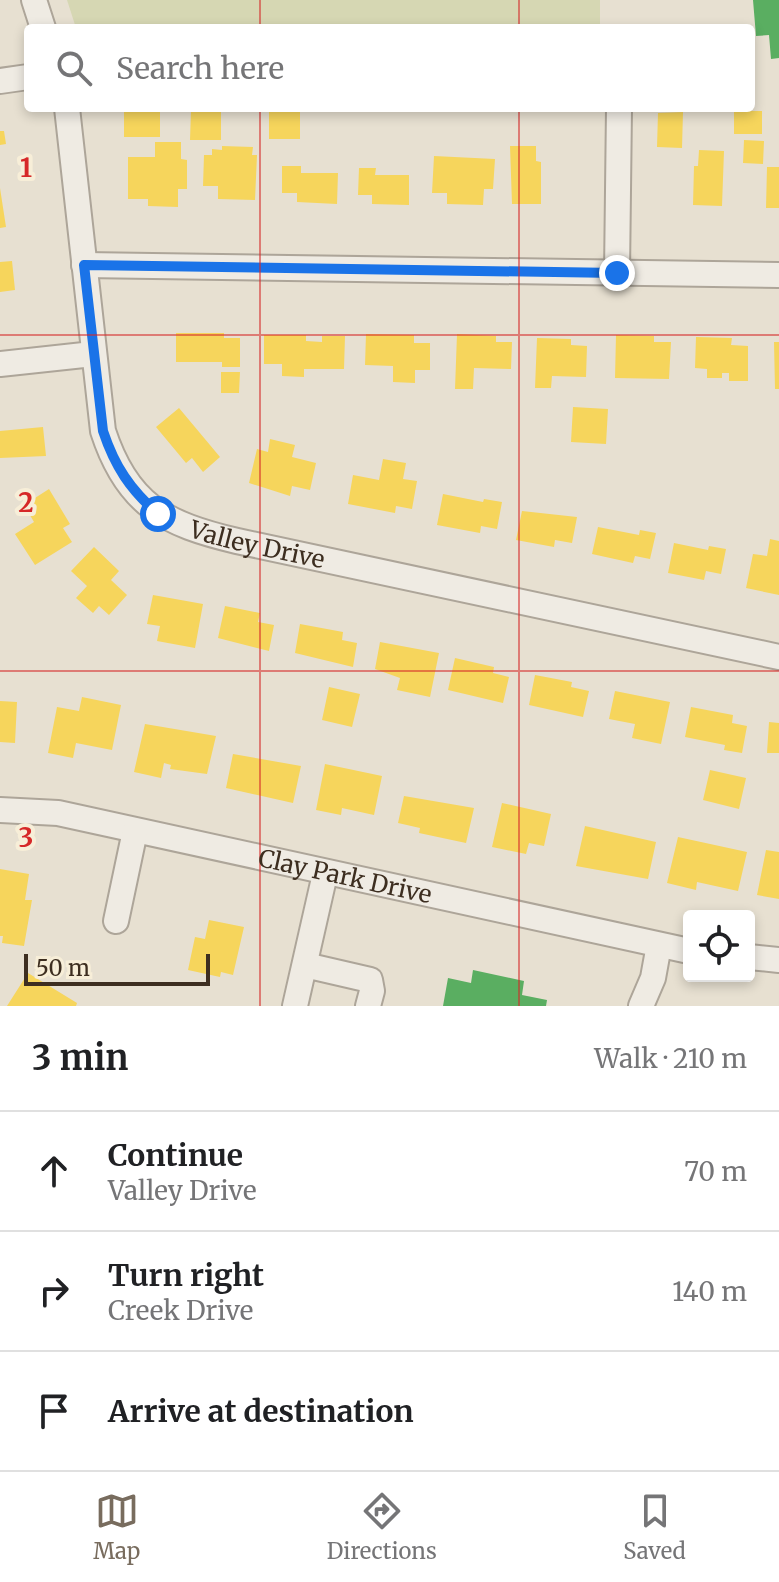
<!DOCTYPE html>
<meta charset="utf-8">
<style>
body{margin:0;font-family:Merriweather,serif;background:#f2f2f2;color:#202124}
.controls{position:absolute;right:24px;bottom:24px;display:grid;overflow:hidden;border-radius:8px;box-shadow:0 4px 12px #0003}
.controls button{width:72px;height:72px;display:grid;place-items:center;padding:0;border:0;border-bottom:2px solid #e0e0e0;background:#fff;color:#202124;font:40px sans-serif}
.scale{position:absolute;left:24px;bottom:20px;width:186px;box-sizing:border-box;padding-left:8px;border:4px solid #3d2e20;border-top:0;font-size:22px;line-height:28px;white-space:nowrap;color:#3d2e20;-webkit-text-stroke:6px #f7eed8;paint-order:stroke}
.stop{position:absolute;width:24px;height:24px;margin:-18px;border:6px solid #1a73e8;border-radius:50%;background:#fff}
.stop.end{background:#1a73e8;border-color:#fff;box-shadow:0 2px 8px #0008}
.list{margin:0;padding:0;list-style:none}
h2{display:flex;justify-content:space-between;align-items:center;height:104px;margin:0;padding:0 32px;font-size:34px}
h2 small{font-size:26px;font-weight:400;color:#757577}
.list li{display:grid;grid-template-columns:52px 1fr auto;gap:24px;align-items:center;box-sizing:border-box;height:120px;padding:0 32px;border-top:2px solid #e0e0e0}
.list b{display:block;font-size:30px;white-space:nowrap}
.list p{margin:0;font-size:26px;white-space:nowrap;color:#757577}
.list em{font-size:26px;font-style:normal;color:#757577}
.icon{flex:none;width:44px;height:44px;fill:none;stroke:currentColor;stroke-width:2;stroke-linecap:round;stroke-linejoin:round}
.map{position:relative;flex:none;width:779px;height:1006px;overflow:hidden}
.search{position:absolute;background:#fff;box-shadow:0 4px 12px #0003;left:24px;right:24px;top:24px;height:88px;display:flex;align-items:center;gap:20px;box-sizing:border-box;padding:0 28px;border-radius:8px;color:#757577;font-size:30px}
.sheet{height:464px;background:#fff}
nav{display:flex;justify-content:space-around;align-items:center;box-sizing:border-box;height:112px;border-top:2px solid #e0e0e0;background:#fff;font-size:22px;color:#757577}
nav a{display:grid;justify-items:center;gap:4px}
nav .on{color:#786c5e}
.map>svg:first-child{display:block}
.green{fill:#d6d7b3}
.homes{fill:#f6d55c}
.public{fill:#5aae61}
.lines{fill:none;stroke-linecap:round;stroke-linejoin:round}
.minor-casing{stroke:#ada599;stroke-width:28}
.minor{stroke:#efebe3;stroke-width:24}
.route{stroke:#1a73e8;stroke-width:10}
.grid{fill:none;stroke:#d62828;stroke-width:2;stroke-opacity:0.55}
.labels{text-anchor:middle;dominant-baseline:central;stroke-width:8;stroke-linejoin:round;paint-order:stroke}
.street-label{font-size:24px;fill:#3d2e20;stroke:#f7eed8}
.grid-label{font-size:26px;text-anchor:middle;font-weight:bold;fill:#d62828;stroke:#f7eed8;stroke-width:8;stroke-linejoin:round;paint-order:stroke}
</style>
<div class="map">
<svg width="779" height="1006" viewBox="0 0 779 1006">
<rect width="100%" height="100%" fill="#e7e0d1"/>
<path class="green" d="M 67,0 L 600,0 L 600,28 L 76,28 Z"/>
<path class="homes" d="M 124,108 L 160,108 L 160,137 L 124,137 Z
M 191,110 L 221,110 L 221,140 L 190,140 Z
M 269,111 L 300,111 L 300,139 L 269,139 Z
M 734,111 L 762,111 L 762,134 L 734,134 Z
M 683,112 L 682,148 L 657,147 L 658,113 Z
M 0,131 L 4,131 L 6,144 L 0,145 Z
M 744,140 L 764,141 L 763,164 L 743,163 Z
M 155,142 L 181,142 L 181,159 L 187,160 L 187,189 L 178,189 L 178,207 L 148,206 L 148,199 L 128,199 L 128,157 L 155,157 Z
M 222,146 L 253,147 L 252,155 L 257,155 L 255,200 L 218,199 L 218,186 L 203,186 L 204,155 L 212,155 L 212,149 L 222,150 Z
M 510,146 L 536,146 L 536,161 L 541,162 L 541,204 L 512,204 Z
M 699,150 L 724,151 L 722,206 L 693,205 L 694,166 L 698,166 Z
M 434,156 L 495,159 L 493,189 L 484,189 L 483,205 L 447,204 L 447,193 L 432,193 Z
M 282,166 L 301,166 L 301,173 L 338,173 L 337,204 L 297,202 L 297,193 L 282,193 Z
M 767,167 L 779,167 L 779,208 L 766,208 Z
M 359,168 L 376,168 L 375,175 L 409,175 L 409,205 L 372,204 L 372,195 L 358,195 Z
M 0,188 L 6,227 L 0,228 Z
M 12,261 L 15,290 L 0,292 L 0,262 Z
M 176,333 L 224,333 L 224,338 L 240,338 L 240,367 L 222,367 L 222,362 L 176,362 Z
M 366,334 L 414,335 L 414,343 L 430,343 L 430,370 L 415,370 L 415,383 L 393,382 L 393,366 L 365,365 Z
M 457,334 L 496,336 L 496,342 L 512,342 L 511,369 L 474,368 L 473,389 L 455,389 Z
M 264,335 L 306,335 L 306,341 L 322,342 L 322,336 L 345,336 L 344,369 L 304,369 L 304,377 L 282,376 L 282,364 L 264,364 Z
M 616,335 L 654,336 L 654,342 L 671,342 L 669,379 L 615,378 Z
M 696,337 L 732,338 L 731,345 L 748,346 L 748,381 L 729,381 L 729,373 L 722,373 L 722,378 L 707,378 L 707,369 L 695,368 Z
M 537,338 L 571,339 L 571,345 L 587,346 L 586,377 L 552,376 L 551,388 L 535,388 Z
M 774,342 L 779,342 L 779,389 L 775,389 Z
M 221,372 L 240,372 L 239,393 L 221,393 Z
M 573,407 L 608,409 L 606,444 L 571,442 Z
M 179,408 L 220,457 L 203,472 L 192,458 L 186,463 L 156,427 Z
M 43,427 L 46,456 L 0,458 L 0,431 Z
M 270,439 L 295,445 L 292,457 L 316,463 L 310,490 L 292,486 L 290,496 L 249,483 L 257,449 L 268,452 Z
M 383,459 L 406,463 L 403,479 L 417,481 L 412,509 L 396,506 L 395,513 L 348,504 L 353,475 L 379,480 Z
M 49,489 L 70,524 L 63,528 L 72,542 L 35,565 L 15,534 L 34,522 L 24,505 Z
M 443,494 L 483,502 L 484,499 L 502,502 L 497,529 L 481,526 L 480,533 L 437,525 Z
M 522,511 L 577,517 L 572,543 L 555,540 L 554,547 L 516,540 Z
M 598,527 L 639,535 L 640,530 L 656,533 L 650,559 L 635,556 L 633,563 L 592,554 Z
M 770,539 L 779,541 L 779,595 L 746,588 L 753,554 L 767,556 Z
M 674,543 L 708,550 L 709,546 L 726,549 L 721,574 L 706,571 L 704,580 L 668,573 Z
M 94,547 L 119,571 L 111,580 L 127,595 L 109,615 L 99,606 L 93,613 L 76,598 L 87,586 L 71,571 Z
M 153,595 L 203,604 L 195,648 L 157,641 L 160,626 L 147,624 Z
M 225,606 L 260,613 L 258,622 L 274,625 L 269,651 L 218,638 Z
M 300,624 L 343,632 L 342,640 L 357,643 L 353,667 L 295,653 Z
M 380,642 L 439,653 L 430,697 L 397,690 L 400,678 L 375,669 Z
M 455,658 L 494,667 L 493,673 L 509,677 L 503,703 L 448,690 Z
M 535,675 L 572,682 L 571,687 L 589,691 L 583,717 L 529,705 Z
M 329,687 L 360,694 L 352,727 L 322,720 Z
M 615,691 L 670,702 L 661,744 L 632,738 L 635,724 L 609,719 Z
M 82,697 L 121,705 L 112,750 L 76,743 L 73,758 L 48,753 L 57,707 L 79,711 Z
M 0,701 L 17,702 L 15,743 L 0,742 Z
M 691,707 L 733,715 L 732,723 L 747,726 L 742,753 L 724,750 L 725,745 L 685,737 Z
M 769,722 L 779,723 L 779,753 L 767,753 Z
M 145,724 L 216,736 L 207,774 L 170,769 L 171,765 L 164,763 L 161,778 L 134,772 Z
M 233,754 L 301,766 L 293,803 L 226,788 Z
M 325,764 L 382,776 L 374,815 L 342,808 L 341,815 L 316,810 Z
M 710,770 L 746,778 L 739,809 L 703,800 Z
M 404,796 L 474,808 L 466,843 L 419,833 L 420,828 L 398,823 Z
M 502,803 L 551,814 L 544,846 L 529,843 L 526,854 L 492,847 Z
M 585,826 L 656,842 L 648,879 L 576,866 Z
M 678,837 L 747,852 L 738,891 L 697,882 L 696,890 L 667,883 Z
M 766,850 L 779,852 L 779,899 L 757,895 Z
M 0,869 L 29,874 L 25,900 L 32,900 L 24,946 L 2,943 L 3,936 L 0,936 Z
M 209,920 L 244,927 L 233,975 L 221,972 L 220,977 L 188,970 L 195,937 L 205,939 Z
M 28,973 L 77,1003 L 76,1006 L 7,1006 Z"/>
<path class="public" d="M 753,0 L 779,0 L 779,58 L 771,59 L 769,35 L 756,36 Z
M 473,970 L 524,981 L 522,995 L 547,1000 L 546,1006 L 443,1006 L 448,978 L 471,983 Z"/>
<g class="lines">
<g class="minor-casing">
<g id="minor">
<path d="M 34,0 L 43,28"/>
<path d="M 0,81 L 28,77"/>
<path id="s1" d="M 67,108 L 103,431 C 127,505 165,524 237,541 L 779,657"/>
<path d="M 84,265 L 779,275"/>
<path d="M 617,273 L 619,108"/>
<path d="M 0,364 L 93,354"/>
<path id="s2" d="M 0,810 L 58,813 L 689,951"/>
<path d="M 116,921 L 135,831"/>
<path d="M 749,957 L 779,960"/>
<path d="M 305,965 L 370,980 L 372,991 L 368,1006"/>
<path d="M 295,1006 L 325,874"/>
<path d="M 641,1006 L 653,978 L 659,945"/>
</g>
</g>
<use href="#minor" class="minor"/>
</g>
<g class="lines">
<path class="route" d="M 158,514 C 130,489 115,467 103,431 L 84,265 L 617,273"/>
</g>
<path class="grid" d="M 260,0 L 260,28M 519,0 L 519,28M 260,108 L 260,1006M 519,108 L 519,1006M 0,335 L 779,335M 0,671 L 779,671"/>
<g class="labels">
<g class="street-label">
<text stroke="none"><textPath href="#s1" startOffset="530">Valley Drive</textPath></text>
<text stroke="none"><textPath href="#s2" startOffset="352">Clay Park Drive</textPath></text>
</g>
</g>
<g class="grid-label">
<text x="26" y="177">1</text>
<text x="26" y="512">2</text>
<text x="26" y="847">3</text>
</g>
</svg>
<div class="controls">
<button><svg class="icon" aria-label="locate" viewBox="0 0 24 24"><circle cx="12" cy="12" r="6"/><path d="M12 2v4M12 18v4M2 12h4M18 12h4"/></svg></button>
</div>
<div class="scale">50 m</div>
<div class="stop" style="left:158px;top:514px"></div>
<div class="stop end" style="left:617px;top:273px"></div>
<div class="search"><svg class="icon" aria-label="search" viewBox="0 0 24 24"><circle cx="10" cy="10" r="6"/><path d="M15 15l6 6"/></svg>Search here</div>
</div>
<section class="sheet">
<h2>3 min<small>Walk · 210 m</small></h2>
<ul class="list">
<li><svg class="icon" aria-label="ahead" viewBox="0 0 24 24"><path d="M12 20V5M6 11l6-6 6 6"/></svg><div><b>Continue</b><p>Valley Drive</p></div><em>70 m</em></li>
<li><svg class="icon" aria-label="right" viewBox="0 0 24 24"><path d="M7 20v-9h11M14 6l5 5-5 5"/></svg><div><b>Turn right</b><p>Creek Drive</p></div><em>140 m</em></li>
<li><svg class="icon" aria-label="arrive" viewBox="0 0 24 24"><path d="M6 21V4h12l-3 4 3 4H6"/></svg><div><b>Arrive at destination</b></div></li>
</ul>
</section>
<nav>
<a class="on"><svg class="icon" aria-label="map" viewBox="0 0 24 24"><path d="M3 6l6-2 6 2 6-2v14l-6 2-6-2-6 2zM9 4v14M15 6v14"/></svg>Map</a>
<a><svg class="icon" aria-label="directions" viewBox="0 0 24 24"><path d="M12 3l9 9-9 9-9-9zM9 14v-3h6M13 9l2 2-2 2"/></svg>Directions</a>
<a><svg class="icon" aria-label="saved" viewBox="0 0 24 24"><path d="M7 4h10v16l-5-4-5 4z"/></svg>Saved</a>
</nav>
